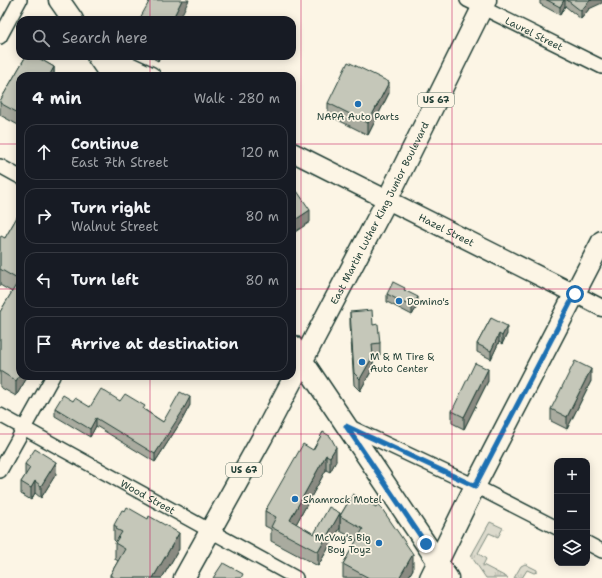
<!DOCTYPE html>
<meta charset="utf-8">
<style>
body{margin:0;font-family:"Shantell Sans",sans-serif;background:#242831;color:#f1f3f6}
.controls{position:absolute;right:12px;bottom:12px;display:grid;overflow:hidden;border-radius:8px;box-shadow:0 2px 10px #0003}
.controls button{width:36px;height:36px;display:grid;place-items:center;padding:0;border:0;border-bottom:1px solid #363941;background:#171b24;color:#f1f3f6;font:20px sans-serif}
.stop{position:absolute;width:12px;height:12px;margin:-9px;border:3px solid #1f6fb2;border-radius:50%;background:#fff}
.stop.end{background:#1f6fb2;border-color:#fff;box-shadow:0 1px 4px #0008}
.list{margin:0;padding:0;list-style:none}
h2{display:flex;justify-content:space-between;align-items:center;height:52px;margin:0;padding:0 16px;font-size:17px}
h2 small{font-size:13px;font-weight:400;color:#9ea1a6}
.list li{display:grid;grid-template-columns:26px 1fr auto;gap:12px;align-items:center;box-sizing:border-box;height:56px;margin:0 8px 8px;padding:0 8px;border:1px solid #363941;border-radius:12px}
.list b{display:block;font-size:15px;white-space:nowrap}
.list p{margin:0;font-size:13px;white-space:nowrap;color:#9ea1a6}
.list em{font-size:13px;font-style:normal;color:#9ea1a6}
.icon{flex:none;width:22px;height:22px;fill:none;stroke:currentColor;stroke-width:2;stroke-linecap:round;stroke-linejoin:round}
.map{position:relative;flex:none;width:602px;height:578px;overflow:hidden}
.search{position:absolute;background:#171b24;box-shadow:0 2px 10px #0003;left:16px;top:16px;width:280px;height:44px;display:flex;align-items:center;gap:10px;box-sizing:border-box;padding:0 14px;border-radius:12px;color:#9ea1a6;font-size:15px}
.panel{position:absolute;background:#171b24;box-shadow:0 2px 10px #0003;left:16px;top:72px;width:280px;height:308px;border-radius:12px}
.map>svg:first-child{display:block}
.grass{fill:url(#grass-tufts);stroke:#7e8c80}
.lines{fill:none;stroke-linecap:round;stroke-linejoin:round}
.minor-casing{stroke:#1f3d34;stroke-width:16}
.tertiary-casing{stroke:#1f3d34;stroke-width:19}
.secondary-casing{stroke:#1f3d34;stroke-width:21}
.primary-casing{stroke:#1f3d34;stroke-width:23}
.minor{stroke:#fcf5e5;stroke-width:13}
.tertiary{stroke:#fcf5e5;stroke-width:16}
.secondary{stroke:#fcf5e5;stroke-width:18}
.primary{stroke:#fcf5e5;stroke-width:20}
.wall{fill:#a9ab9f;stroke:#1f3d34}
.shaded-wall{fill:#8a8b82;stroke:#1f3d34}
.building{fill:#c5c7b9;stroke:#1f3d34}
.route{stroke:#1f6fb2;stroke-width:5}
.grid{fill:none;stroke:#c2185b;stroke-width:1;stroke-opacity:0.55}
.poi-dot{fill:#1f6fb2;stroke:#fcf5e5;stroke-width:1.5}
.labels{text-anchor:middle;dominant-baseline:central;stroke-width:3.5;stroke-linejoin:round;paint-order:stroke}
.shield{fill:#fcf5e5;stroke:#617469;stroke-width:1}
.shield-label{font-size:9px;font-weight:bold;fill:#1f3d34}
.street-label{font-size:10px;fill:#1f3d34;stroke:#fcf5e5}
.poi-label{font-size:10px;fill:#1f3d34;stroke:#fcf5e5;text-anchor:start}
</style>
<div class="map">
<svg width="602" height="578" viewBox="0 0 602 578">
<defs>
<pattern id="grass-tufts" width="24" height="20" patternUnits="userSpaceOnUse"><rect width="24" height="20" fill="#dcdacc"/><path d="M3 7l-1-3M5 7V3M7 7l1-3M15 17l-1-3M17 17v-4M19 17l1-3" fill="none" stroke="#bcbcb0"/></pattern>
</defs>
<rect width="100%" height="100%" fill="#fcf5e5"/>
<filter id="ink" filterUnits="userSpaceOnUse"><feTurbulence type="fractalNoise" baseFrequency=".025" numOctaves="2"/><feDisplacementMap in="SourceGraphic" scale="8" xChannelSelector="R" yChannelSelector="G"/><feConvolveMatrix kernelMatrix="1 2 1 2 8 2 1 2 1" color-interpolation-filters="sRGB"/></filter>
<g filter="url(#ink)">
<path class="grass" d="M 490,522 L 503,528 L 498,537 L 489,533 L 478,553 L 486,559 L 483,565 L 508,578 L 486,578 L 471,556 Z
M 525,564 L 537,570 L 537,572 L 534,573 L 527,570 L 522,578 L 514,578 L 521,566 Z"/>
<g class="lines">
<g class="minor-casing">
<g id="minor">
<path id="s1" d="M 467,0 L 602,67"/>
<path d="M 0,37 L 20,0"/>
<path d="M 0,166 L 20,177"/>
<path id="s2" d="M 0,415 L 296,578"/>
<path d="M 348,426 L 475,486 L 557,528"/>
<path d="M 0,471 L 53,376"/>
<path d="M 587,543 L 602,551"/>
</g>
</g>
<g class="tertiary-casing">
<path id="tertiary" d="M 575,294 L 602,308"/>
</g>
<g class="secondary-casing">
<g id="secondary">
<path d="M 107,56 L 151,76"/>
<path id="s3" d="M 292,152 L 575,294"/>
<path d="M 438,562 L 449,578"/>
</g>
</g>
<g class="primary-casing">
<g id="primary">
<path d="M 59,0 L 73,20"/>
<path d="M 97,56 L 111,76"/>
<path d="M 292,345 L 438,562"/>
<path id="s4" d="M 184,578 L 262,438 L 387,200 L 486,0"/>
<path d="M 430,578 L 475,486 L 602,241"/>
</g>
</g>
<use href="#minor" class="minor"/>
<use href="#tertiary" class="tertiary"/>
<use href="#secondary" class="secondary"/>
<use href="#primary" class="primary"/>
</g>
<path class="wall" d="M 540,0 L 602,0 L 589,9 L 581,19 L 565,6 L 560,15 L 540,4 Z
M 26,56 L 35,56 L 54,67 L 54,76 L 20,76 L 20,126 L 0,115 L 0,101 Z
M 149,56 L 160,56 L 158,61 Z
M 389,93 L 368,135 L 328,115 L 328,103 Z
M 20,212 L 20,376 L 28,376 L 16,396 L 0,387 L 0,312 L 12,292 L 0,285 L 0,238 L 5,238 Z
M 405,290 L 418,305 L 412,315 L 387,302 L 387,294 Z
M 350,312 L 373,325 L 380,343 L 380,355 L 373,356 L 373,368 L 360,391 L 354,385 L 350,324 Z
M 491,318 L 507,334 L 502,344 L 499,342 L 491,359 L 477,352 L 477,344 Z
M 488,381 L 464,429 L 452,423 L 452,411 Z
M 591,381 L 567,429 L 551,421 L 551,409 Z
M 73,401 L 90,407 L 120,401 L 145,410 L 163,422 L 190,405 L 182,420 L 155,462 L 96,426 L 90,437 L 55,416 L 55,408 Z
M 323,432 L 336,461 L 330,472 L 326,470 L 296,524 L 314,534 L 340,528 L 318,566 L 271,541 L 271,529 L 265,526 L 265,511 L 313,450 Z
M 25,464 L 56,474 L 41,498 L 35,493 L 31,500 L 21,494 L 21,482 L 25,476 Z
M 353,494 L 413,569 L 408,578 L 343,578 L 343,564 L 357,540 L 340,531 L 340,516 Z
M 114,525 L 179,549 L 162,578 L 110,578 L 110,575 L 118,561 L 115,559 L 115,543 L 116,542 L 114,540 Z"/>
<path class="shaded-wall" d="M 182,0 L 189,0 L 179,20 L 172,20 Z
M 564,0 L 565,0 L 565,6 L 560,15 L 560,7 Z
M 592,0 L 602,0 L 602,3 L 589,9 L 581,19 L 581,11 L 589,1 Z
M 158,56 L 160,56 L 158,61 Z
M 54,67 L 54,76 L 49,76 Z
M 389,82 L 389,93 L 368,135 L 368,123 Z
M 310,210 L 310,222 L 292,234 L 292,222 Z
M 418,297 L 418,305 L 412,315 L 412,307 Z
M 507,326 L 507,334 L 502,344 L 502,336 Z
M 499,334 L 499,342 L 491,359 L 491,351 Z
M 373,356 L 373,368 L 360,391 L 360,379 Z
M 488,369 L 488,381 L 464,429 L 464,417 Z
M 591,369 L 591,381 L 567,429 L 567,417 Z
M 20,374 L 20,376 L 28,376 L 16,396 L 16,381 Z
M 190,397 L 190,405 L 182,420 L 155,462 L 155,454 Z
M 96,418 L 96,426 L 90,437 L 90,429 Z
M 336,447 L 336,461 L 330,472 L 330,457 Z
M 326,455 L 326,470 L 290,535 L 290,520 Z
M 56,462 L 56,474 L 41,498 L 41,486 Z
M 35,481 L 35,493 L 31,500 L 31,488 Z
M 340,513 L 340,528 L 318,566 L 318,552 Z
M 179,533 L 179,549 L 162,578 L 153,578 Z
M 413,554 L 413,569 L 408,578 L 399,578 Z"/>
<path class="building" d="M 150,0 L 182,0 L 172,20 L 139,20 Z
M 547,0 L 564,0 L 560,7 Z
M 567,0 L 592,0 L 589,1 L 581,11 Z
M 26,56 L 35,56 L 54,67 L 49,76 L 20,76 L 20,114 L 0,103 L 0,101 Z
M 348,62 L 389,82 L 368,123 L 328,103 Z
M 297,191 L 310,210 L 292,222 L 292,195 Z
M 20,212 L 20,374 L 16,381 L 0,371 L 0,312 L 19,280 L 0,269 L 0,238 L 1,236 L 5,238 Z
M 393,282 L 405,288 L 404,290 L 418,297 L 412,307 L 387,294 Z
M 372,310 L 373,325 L 378,324 L 380,343 L 372,344 L 373,356 L 360,379 L 354,373 L 350,312 Z
M 491,318 L 507,326 L 502,336 L 499,334 L 491,351 L 477,344 Z
M 575,361 L 591,369 L 567,417 L 551,409 Z
M 475,363 L 488,369 L 464,417 L 452,411 Z
M 101,389 L 120,401 L 125,394 L 145,406 L 143,409 L 163,422 L 180,392 L 190,397 L 182,412 L 155,454 L 96,418 L 90,429 L 55,408 L 63,395 L 73,401 L 75,398 L 90,407 Z
M 323,432 L 330,436 L 336,447 L 330,457 L 326,455 L 290,520 L 314,534 L 329,507 L 340,513 L 318,552 L 271,527 L 276,517 L 265,511 L 303,444 L 313,450 Z
M 35,449 L 56,462 L 41,486 L 35,481 L 31,488 L 21,482 L 30,468 L 25,464 Z
M 353,494 L 376,507 L 378,503 L 413,554 L 399,578 L 369,578 L 343,564 L 363,529 L 340,516 Z
M 127,507 L 148,519 L 149,516 L 179,533 L 153,578 L 115,578 L 110,575 L 125,549 L 115,543 L 122,532 L 116,529 L 117,527 L 114,525 L 122,510 L 125,511 Z
M 223,563 L 243,574 L 241,578 L 213,578 Z"/>
</g>
<g class="lines" filter="url(#ink)">
<path class="route" d="M 426,544 L 346,426 L 475,486 L 575,294"/>
</g>
<path class="grid" d="M 150,0 L 150,20M 301,0 L 301,578M 452,0 L 452,578M 150,56 L 150,76M 0,144 L 20,144M 292,144 L 602,144M 0,289 L 20,289M 292,289 L 602,289M 150,376 L 150,578M 0,434 L 602,434"/>
<g class="poi-dot">
<circle cx="358" cy="104" r="4"/>
<circle cx="399" cy="301" r="4"/>
<circle cx="362" cy="362" r="4"/>
<circle cx="295" cy="499" r="4"/>
<circle cx="379" cy="543" r="4"/>
</g>
<g class="labels">
<g class="shield">
<rect x="418" y="93" width="36" height="14" rx="3"/>
<rect x="226" y="463" width="36" height="14" rx="3"/>
</g>
<g class="shield-label">
<text x="436" y="100">US 67</text>
<text x="244" y="470">US 67</text>
</g>
<g class="street-label">
<text stroke="none"><textPath href="#s1" startOffset="75">Laurel Street</textPath></text>
<text stroke="none"><textPath href="#s4" startOffset="414">East Martin Luther King Junior Boulevard</textPath></text>
<text stroke="none"><textPath href="#s3" startOffset="173">Hazel Street</textPath></text>
<text stroke="none"><textPath href="#s2" startOffset="169">Wood Street</textPath></text>
</g>
<g class="poi-label">
<text x="358" y="116" text-anchor="middle">NAPA Auto Parts</text>
<text x="407" y="301">Domino's</text>
<text x="370" y="356">M &amp; M Tire &amp;<tspan x="370" dy="12">Auto Center</tspan></text>
<text x="303" y="499">Shamrock Motel</text>
<text x="371" y="537" text-anchor="end">McVay's Big<tspan x="371" dy="12">Boy Toyz</tspan></text>
</g>
</g>
</svg>
<div class="controls">
<button>+</button>
<button>−</button>
<button><svg class="icon" aria-label="layers" viewBox="0 0 24 24"><path d="M12 4l9 5-9 5-9-5zM3 14l9 5 9-5"/></svg></button>
</div>
<div class="stop" style="left:575px;top:294px"></div>
<div class="stop end" style="left:426px;top:544px"></div>
<div class="search"><svg class="icon" aria-label="search" viewBox="0 0 24 24"><circle cx="10" cy="10" r="6"/><path d="M15 15l6 6"/></svg>Search here</div>
<section class="panel">
<h2>4 min<small>Walk · 280 m</small></h2>
<ul class="list">
<li><svg class="icon" aria-label="ahead" viewBox="0 0 24 24"><path d="M12 20V5M6 11l6-6 6 6"/></svg><div><b>Continue</b><p>East 7th Street</p></div><em>120 m</em></li>
<li><svg class="icon" aria-label="right" viewBox="0 0 24 24"><path d="M7 20v-9h11M14 6l5 5-5 5"/></svg><div><b>Turn right</b><p>Walnut Street</p></div><em>80 m</em></li>
<li><svg class="icon" aria-label="left" viewBox="0 0 24 24"><path d="M17 20v-9H6M10 6l-5 5 5 5"/></svg><div><b>Turn left</b></div><em>80 m</em></li>
<li><svg class="icon" aria-label="arrive" viewBox="0 0 24 24"><path d="M6 21V4h12l-3 4 3 4H6"/></svg><div><b>Arrive at destination</b></div></li>
</ul>
</section>
</div>
